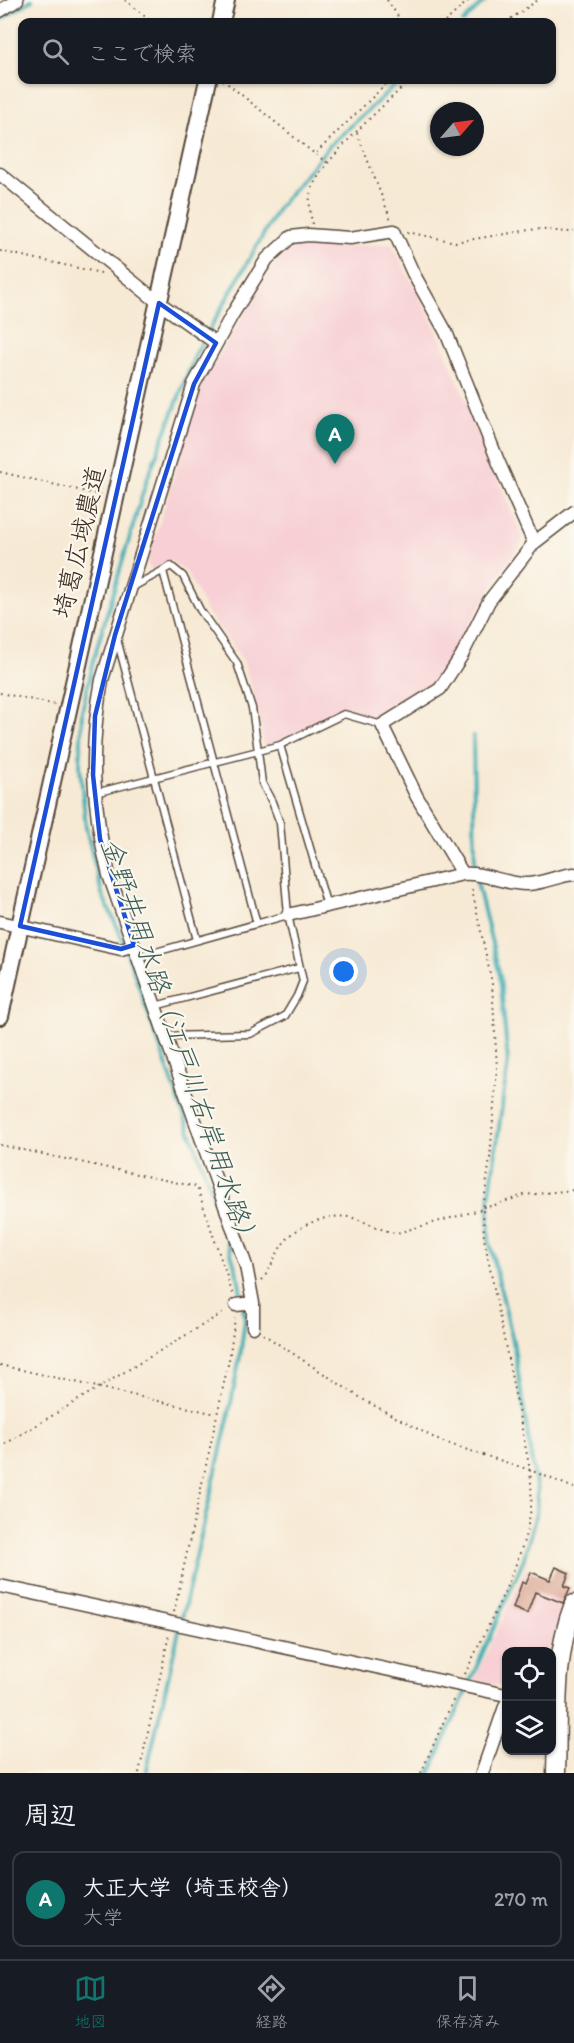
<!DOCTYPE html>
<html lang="ja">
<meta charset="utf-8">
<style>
body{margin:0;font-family:Itim,"Klee One",sans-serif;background:#20242c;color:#f1f3f6}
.controls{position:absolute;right:18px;bottom:18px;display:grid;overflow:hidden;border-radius:12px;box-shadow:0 2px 4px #0004}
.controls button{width:54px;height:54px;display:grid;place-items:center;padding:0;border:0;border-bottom:2px solid #363941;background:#171b24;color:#f1f3f6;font:30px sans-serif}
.compass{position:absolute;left:430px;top:102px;width:54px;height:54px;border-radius:50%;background:#171b24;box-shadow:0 2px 4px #0004;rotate:62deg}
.you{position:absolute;left:344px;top:972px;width:21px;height:21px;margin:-15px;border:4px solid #fff;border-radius:50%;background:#1a73e8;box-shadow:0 0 0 9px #1a73e833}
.badge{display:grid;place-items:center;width:39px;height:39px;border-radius:50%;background:#0f766e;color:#fff;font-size:20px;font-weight:700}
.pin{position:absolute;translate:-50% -50px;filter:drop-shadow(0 2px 3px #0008)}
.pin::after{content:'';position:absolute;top:32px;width:21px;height:18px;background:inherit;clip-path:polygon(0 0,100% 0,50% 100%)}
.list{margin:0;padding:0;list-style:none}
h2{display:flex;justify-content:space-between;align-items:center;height:78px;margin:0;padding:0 24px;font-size:26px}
h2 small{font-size:20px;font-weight:400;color:#9ea1a6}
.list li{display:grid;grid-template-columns:39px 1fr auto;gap:18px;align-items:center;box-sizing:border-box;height:96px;margin:0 12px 12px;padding:0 12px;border:2px solid #363941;border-radius:12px}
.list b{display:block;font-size:22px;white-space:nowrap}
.list p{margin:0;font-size:20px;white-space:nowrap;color:#9ea1a6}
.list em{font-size:20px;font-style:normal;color:#9ea1a6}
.icon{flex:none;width:33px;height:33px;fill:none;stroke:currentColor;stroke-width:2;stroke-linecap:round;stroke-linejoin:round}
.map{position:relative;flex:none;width:574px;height:1773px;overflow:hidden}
.search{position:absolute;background:#171b24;box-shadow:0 2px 4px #0004;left:18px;right:18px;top:18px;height:66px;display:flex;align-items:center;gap:15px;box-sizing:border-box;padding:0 21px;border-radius:12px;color:#9ea1a6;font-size:22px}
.sheet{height:186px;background:#171b24}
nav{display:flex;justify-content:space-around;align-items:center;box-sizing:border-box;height:84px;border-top:2px solid #363941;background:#171b24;font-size:16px;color:#9ea1a6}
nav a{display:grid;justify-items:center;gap:3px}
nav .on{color:#0f766e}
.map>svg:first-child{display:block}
.built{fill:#f7cfd4}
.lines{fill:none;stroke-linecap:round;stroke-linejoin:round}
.stream{stroke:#3cadb4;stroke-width:4}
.building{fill:#d69d8a}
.lane-casing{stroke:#574739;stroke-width:9}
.street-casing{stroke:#574739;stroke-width:15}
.secondary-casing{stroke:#574739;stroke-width:20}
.primary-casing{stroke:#574739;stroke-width:21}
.path{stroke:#574739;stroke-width:2;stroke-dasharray:1.5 4.5;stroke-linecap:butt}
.lane{stroke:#fff;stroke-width:6}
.street{stroke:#fff;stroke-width:12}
.secondary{stroke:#fff;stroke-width:16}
.primary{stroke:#fff;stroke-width:18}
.marked{fill:none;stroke:#1d4ed8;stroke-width:4.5;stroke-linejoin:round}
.labels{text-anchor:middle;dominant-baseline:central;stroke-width:4.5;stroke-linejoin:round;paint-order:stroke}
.street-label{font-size:26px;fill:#3b2a1e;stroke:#fbf7ec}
.water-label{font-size:27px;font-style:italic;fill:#3b5e5a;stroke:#fbf7ec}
</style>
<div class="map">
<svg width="574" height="1773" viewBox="0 0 574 1773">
<rect width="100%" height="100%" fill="#fbf7ec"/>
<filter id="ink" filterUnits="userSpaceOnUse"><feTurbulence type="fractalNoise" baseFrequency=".0167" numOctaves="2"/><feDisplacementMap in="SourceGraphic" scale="12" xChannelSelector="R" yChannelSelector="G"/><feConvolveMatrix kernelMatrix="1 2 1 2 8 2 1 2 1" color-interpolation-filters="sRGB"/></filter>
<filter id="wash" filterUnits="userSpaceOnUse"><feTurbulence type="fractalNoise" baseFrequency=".008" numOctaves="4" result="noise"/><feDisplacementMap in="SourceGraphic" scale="24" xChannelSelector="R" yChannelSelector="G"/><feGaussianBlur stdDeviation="1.35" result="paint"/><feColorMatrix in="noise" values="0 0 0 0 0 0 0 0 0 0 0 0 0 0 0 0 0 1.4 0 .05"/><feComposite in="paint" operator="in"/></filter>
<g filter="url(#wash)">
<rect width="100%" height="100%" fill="#f7ead5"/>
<path class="built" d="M 315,242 L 346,246 L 392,244 L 437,331 L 523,538 L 520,546 L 500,574 L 477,611 L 437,680 L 426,690 L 376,720 L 344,710 L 275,743 L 264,746 L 257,708 L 243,660 L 206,610 L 187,573 L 171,561 L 152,570 L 147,564 L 200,390 L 209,372 L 273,267 L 283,254 L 304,243 Z
M 526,1569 L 573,1588 L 548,1651 L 506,1652 L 506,1687 L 474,1680 Z"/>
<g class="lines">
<path class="stream" d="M 0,20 L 32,0
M 463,22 L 486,0
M 473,736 L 475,871
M 146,1773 L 228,1419 L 240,1356 L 245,1320 L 239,1280 L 215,1200 L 180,1104 L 136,978 L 119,931 L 102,894 L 86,828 L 80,766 L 82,711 L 95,654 L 146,482 L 196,353 L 279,207 L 329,146 L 401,80
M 430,1773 L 523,1561 L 536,1514 L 537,1492 L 513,1341 L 489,1240 L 489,1200 L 508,1062 L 500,976 L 476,878"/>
</g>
<g id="blocks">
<path class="building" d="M 556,1567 L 569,1573 L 564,1586 L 570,1588 L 563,1603 L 535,1592 L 527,1614 L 513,1608 L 522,1582 L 526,1584 L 531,1572 L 550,1580 Z"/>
</g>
</g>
<g filter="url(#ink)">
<use href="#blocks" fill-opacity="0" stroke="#574739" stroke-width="1.5"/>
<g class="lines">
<g class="lane-casing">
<path id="lane" d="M 163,571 L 257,924
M 131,588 L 171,566 L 183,576 L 200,610 L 237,663 L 252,708 L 258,751 L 280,745 L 344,714 L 382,725
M 117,639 L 197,940
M 280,745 L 327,906
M 95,793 L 258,751 L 262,783 L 272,802 L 280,823 L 288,915 L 303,981 L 297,996 L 285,1016 L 250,1034 L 166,1036
M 138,957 L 288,915
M 155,1006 L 299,968"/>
</g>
<g class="street-casing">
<path id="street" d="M 0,11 L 17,0
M 0,174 L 159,303 L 216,343
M 463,874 L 417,797 L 382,725 L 440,689 L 462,655 L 489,601 L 534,543 L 574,512
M 288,915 L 463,874 C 485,872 506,885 528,884 C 544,883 560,875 574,874
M 0,922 L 121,949 L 134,945
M 236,1305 L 253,1303
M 253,1327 L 253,1303 L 246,1266 L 109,875 C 92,808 89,748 102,680 L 194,384 L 232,315 L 267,259 L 291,237 L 308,235 L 350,238 L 394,231 L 413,273 L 446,332 L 498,461 L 534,543
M 0,1586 L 506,1695
M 482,1773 L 506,1704"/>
</g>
<g class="secondary-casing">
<path id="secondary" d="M 221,22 L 226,0
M 0,1016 L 208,80"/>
</g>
<g class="primary-casing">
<path id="primary" d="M 556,1773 C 558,1716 553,1658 574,1604"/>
</g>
<path class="path" d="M 125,0 L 152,22
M 387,0 L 402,22
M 445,22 L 469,0
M 506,22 L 538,0
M 223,80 L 315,154 L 390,80
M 357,133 L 391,220
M 316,155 L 328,163
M 312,224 C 311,214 308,201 311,191 C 321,160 385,105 410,80
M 408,232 L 455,242 L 536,229 L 567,232 L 574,231
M 0,251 L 101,273
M 0,472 L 100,495
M 0,693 L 56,705
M 0,1145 L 197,1187 L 233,1295
M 483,1207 L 492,1206 L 524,1195 L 574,1190
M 262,1280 C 271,1269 275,1255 283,1244 C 297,1224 330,1212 353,1218 C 368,1222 381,1231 397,1233 L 483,1209
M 263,1334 L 364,1400 L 440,1441 L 530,1470 L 574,1488
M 0,1365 L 216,1414
M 0,1447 L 226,1311
M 174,1612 L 229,1360 L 235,1318
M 465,1674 C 488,1625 525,1560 531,1507 C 532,1494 531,1482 530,1470 L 484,1238 L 483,1209 L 490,1158 L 497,1068 L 492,983 L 471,885
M 139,1773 L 169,1635
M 421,1773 L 455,1696"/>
<use href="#lane" class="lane"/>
<use href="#street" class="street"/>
<use href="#secondary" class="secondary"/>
<use href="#primary" class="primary"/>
</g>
</g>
<path class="marked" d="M 159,303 L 216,343 L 194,384 L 115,635 L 95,716 L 93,775 L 100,839 L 134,945 L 121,949 L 20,926 Z"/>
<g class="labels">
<g class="street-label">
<text transform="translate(79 542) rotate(-77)">埼葛広域農道</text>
</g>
<g class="water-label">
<text transform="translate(180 1043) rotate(71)">金野井用水路（江戸川右岸用水路）</text>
</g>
</g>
</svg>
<div class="controls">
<button><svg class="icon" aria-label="locate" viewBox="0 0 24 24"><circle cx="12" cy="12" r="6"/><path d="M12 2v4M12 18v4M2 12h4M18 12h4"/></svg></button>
<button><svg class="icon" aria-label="layers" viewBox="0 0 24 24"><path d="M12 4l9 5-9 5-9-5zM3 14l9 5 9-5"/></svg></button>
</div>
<svg class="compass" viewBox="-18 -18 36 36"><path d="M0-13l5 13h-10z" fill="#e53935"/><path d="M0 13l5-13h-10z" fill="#9ea1a6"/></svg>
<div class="you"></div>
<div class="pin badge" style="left:335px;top:464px">A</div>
<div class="search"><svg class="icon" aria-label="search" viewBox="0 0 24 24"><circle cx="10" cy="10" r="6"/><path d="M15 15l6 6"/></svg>ここで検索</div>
</div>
<section class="sheet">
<h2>周辺<small></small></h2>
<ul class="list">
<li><span class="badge">A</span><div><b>大正大学（埼玉校舎）</b><p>大学</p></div><em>270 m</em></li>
</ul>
</section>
<nav>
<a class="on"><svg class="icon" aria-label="map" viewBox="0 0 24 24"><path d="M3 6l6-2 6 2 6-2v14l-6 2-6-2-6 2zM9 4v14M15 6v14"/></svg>地図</a>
<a><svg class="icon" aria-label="directions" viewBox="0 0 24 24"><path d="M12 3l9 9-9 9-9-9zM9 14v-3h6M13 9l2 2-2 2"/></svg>経路</a>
<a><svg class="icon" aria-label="saved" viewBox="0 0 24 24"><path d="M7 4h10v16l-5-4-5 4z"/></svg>保存済み</a>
</nav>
